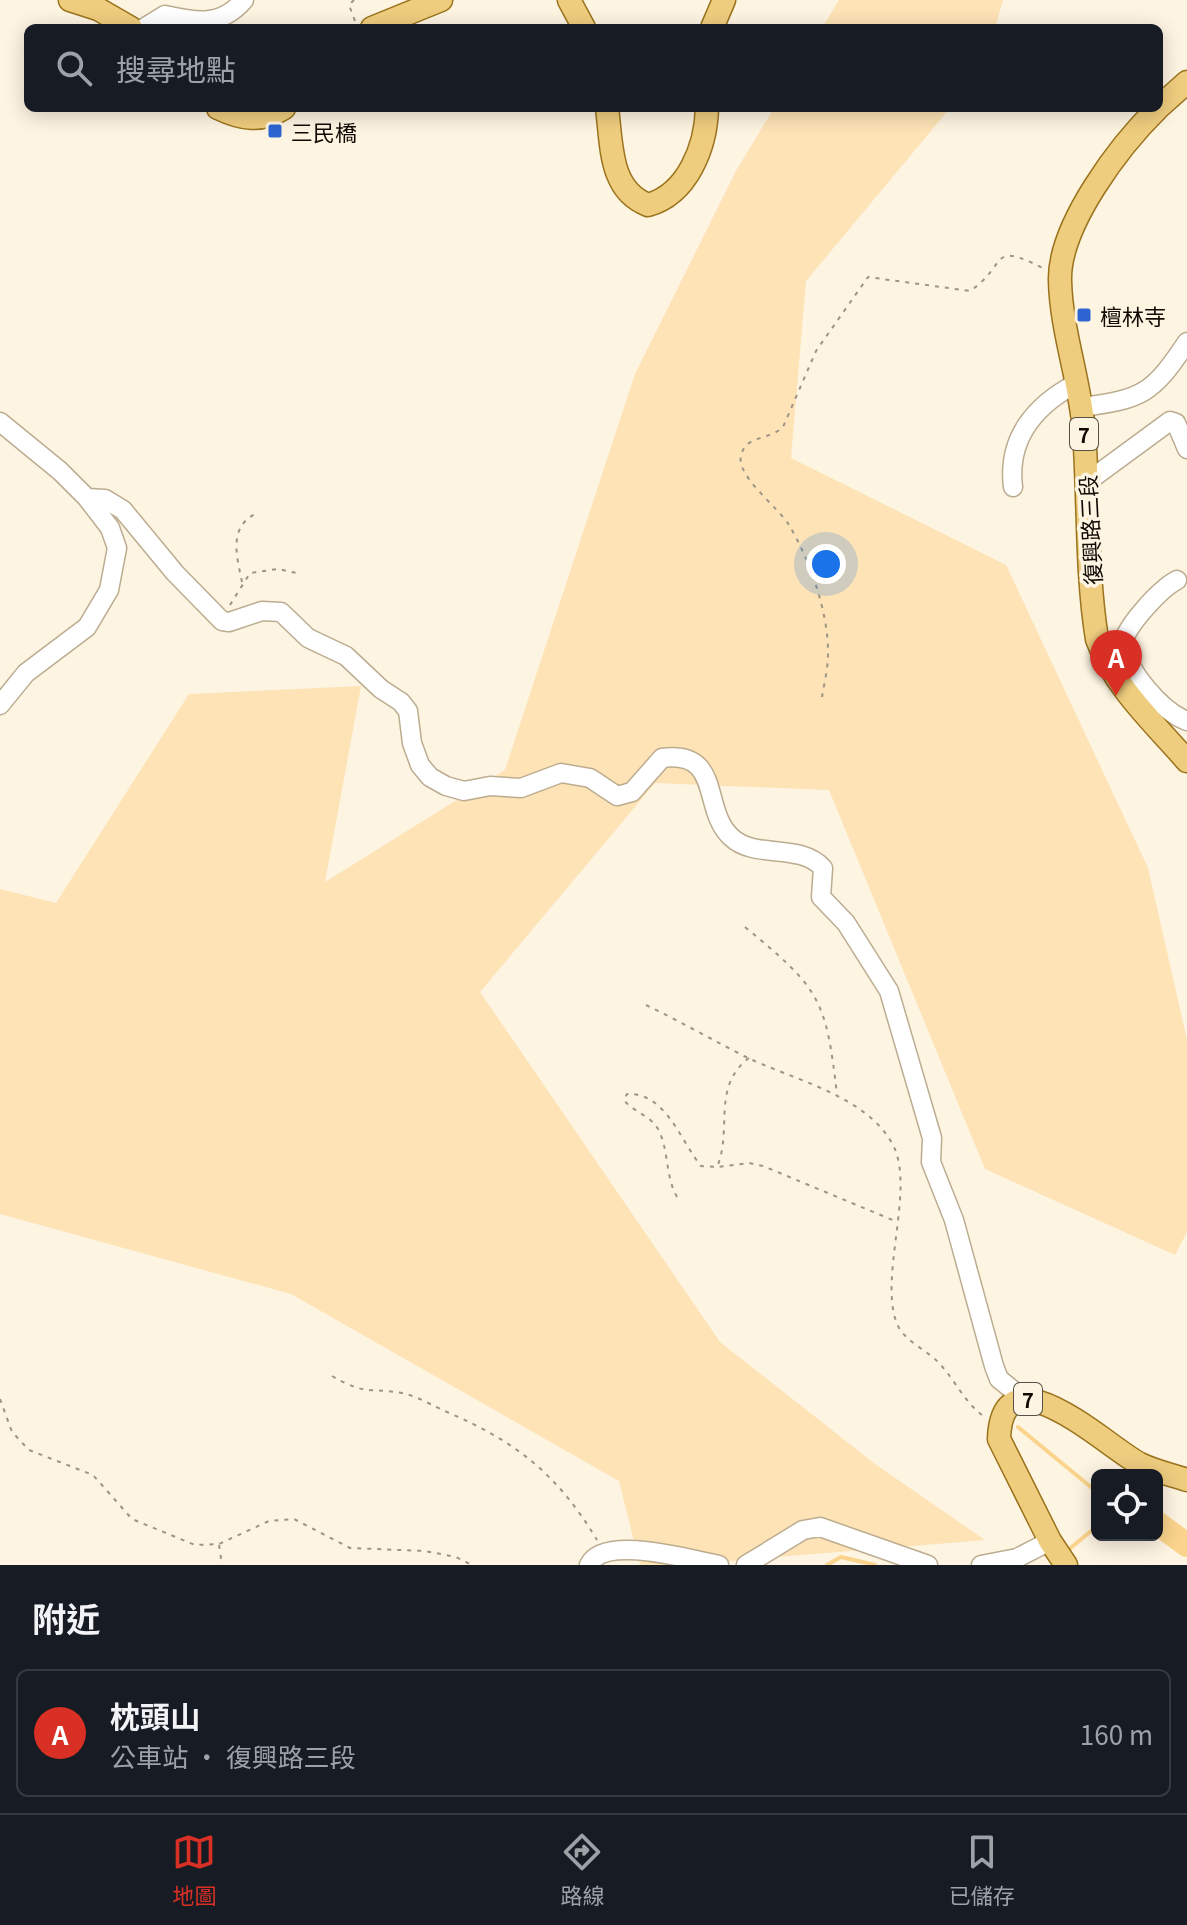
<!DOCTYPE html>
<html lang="zh-TW">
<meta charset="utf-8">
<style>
body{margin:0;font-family:Georgia,"Noto Sans TC",serif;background:#20242c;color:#f1f3f6}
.controls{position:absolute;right:24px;bottom:24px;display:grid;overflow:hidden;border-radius:12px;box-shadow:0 4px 20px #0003}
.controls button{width:72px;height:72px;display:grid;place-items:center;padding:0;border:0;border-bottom:2px solid #363941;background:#171b24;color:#f1f3f6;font:40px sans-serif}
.you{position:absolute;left:826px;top:564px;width:28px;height:28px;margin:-20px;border:6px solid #fff;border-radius:50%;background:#1a73e8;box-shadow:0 0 0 12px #1a73e833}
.badge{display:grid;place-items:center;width:52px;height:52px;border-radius:50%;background:#d93025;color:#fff;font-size:26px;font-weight:700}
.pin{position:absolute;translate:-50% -66px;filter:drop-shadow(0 2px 4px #0008)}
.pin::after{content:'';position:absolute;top:42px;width:28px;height:24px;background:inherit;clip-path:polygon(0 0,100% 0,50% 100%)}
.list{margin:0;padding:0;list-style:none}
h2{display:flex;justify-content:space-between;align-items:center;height:104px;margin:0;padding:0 32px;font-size:34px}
h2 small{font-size:26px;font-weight:400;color:#9ea1a6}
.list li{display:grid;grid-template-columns:52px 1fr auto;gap:24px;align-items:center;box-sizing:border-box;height:128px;margin:0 16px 16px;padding:0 16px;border:2px solid #363941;border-radius:12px}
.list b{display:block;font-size:30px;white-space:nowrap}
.list p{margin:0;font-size:26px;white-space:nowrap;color:#9ea1a6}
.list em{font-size:26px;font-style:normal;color:#9ea1a6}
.icon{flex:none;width:44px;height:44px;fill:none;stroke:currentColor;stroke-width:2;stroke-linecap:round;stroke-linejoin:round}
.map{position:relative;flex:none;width:1187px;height:1565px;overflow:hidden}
.search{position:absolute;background:#171b24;box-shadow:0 4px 20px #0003;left:24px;right:24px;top:24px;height:88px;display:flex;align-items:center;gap:20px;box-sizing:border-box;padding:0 28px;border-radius:12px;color:#9ea1a6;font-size:30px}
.sheet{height:248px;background:#171b24}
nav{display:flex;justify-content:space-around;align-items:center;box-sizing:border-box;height:112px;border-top:2px solid #363941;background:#171b24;font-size:22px;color:#9ea1a6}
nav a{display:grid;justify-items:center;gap:4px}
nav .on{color:#d93025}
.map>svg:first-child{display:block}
.green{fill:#fde3b5}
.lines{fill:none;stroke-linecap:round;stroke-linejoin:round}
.stream{stroke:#fad48c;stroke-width:4}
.river{stroke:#fad48c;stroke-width:24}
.minor-casing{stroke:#bcac90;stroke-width:21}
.major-casing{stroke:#9a731c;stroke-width:25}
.path{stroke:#9d9487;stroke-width:2;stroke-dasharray:4 6;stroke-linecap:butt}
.minor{stroke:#fff;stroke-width:18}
.major{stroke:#efcd7f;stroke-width:22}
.poi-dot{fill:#2e64d2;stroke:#fef4e2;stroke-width:3}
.labels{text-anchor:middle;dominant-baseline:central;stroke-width:7;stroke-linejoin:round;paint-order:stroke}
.shield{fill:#fef4e2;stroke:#575046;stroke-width:2}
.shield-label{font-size:20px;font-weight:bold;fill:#100a03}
.poi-label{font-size:22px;fill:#100a03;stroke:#fef4e2;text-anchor:start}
.street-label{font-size:22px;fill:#100a03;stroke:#fef4e2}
</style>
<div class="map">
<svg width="1187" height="1565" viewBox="0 0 1187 1565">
<rect width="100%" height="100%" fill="#fef4e2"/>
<path class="green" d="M 839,0 L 1003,0 L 995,28 L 822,28 Z
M 774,108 L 950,108 L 806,281 L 791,458 L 1006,565 L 1148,868 L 1187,1040 L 1187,1232 L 1175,1255 L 985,1169 L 829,790 L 655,783 L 480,992 L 720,1342 L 875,1464 L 985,1540 L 681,1565 L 640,1565 L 619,1481 L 291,1294 L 0,1214 L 0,889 L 56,903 L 189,694 L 361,686 L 325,882 L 505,770 L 635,374 L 736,171 Z"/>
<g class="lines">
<path class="stream" d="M 1018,1427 L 1097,1492
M 1067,1551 L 1097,1526
M 827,1565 L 841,1557 L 875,1565"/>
<path class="river" d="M 1157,1523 L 1187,1545"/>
<g class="minor-casing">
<path id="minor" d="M 144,28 L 165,15 C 197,22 221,27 244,0
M 1082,407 C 1143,399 1152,394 1187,342
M 0,422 L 60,471 L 87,498
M 1087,482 L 1170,421 L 1176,423 L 1187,449
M 1013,487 C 1007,438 1035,405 1077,383
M 1177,580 C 1160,589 1127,625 1123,643 C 1127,671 1161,711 1187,721
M 0,705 L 26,673 L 87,627 L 109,590 L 117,548 L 110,528 L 87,498 L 105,499 L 123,510 L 175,573 L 222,621 L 229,622 L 262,611 L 281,612 L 308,638 L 346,656 L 381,689 L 401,702 L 408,711 L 412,743 L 420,765 L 430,777 L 446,786 L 464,791 L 490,786 L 521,788 L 561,773 L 590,778 L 617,796 L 632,792 L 662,758 C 723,750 701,809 731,837 C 755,860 799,842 823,868 L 821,897 L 846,923 L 889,991 L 932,1138 L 931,1162 L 954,1220 L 994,1366 L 999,1379 L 1024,1399
M 589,1565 C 604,1534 691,1560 719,1565
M 746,1565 L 803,1530 L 820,1527 L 928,1565
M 981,1565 L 1017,1558 L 1050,1541"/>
</g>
<g class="major-casing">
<path id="major" d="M 70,0 L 98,9 L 131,28
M 569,0 L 584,28
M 372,28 L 441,0
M 712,28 L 724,0
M 1159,107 L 1187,82
M 218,108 C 241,119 261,123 284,108
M 607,108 C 612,145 609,190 648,205 C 688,194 706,146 707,108
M 1158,108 C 1120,145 1059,225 1060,280 C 1061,331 1080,380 1084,431 C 1089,500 1086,571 1097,639 C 1114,687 1154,723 1187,761
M 1066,1565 L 1050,1541 L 999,1439 C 1002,1345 1108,1448 1140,1464 C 1154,1471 1172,1475 1187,1480"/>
</g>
<path class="path" d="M 354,0 L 349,5 L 355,21
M 242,582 C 237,557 228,528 255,514
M 230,605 L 250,573 L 278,569 L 301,574
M 822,697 C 824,684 828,669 828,655 C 829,614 810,560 789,525 C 778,507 736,476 741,456 C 745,435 770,440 783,427 L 816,351 L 868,277 L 970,291 C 1010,264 987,240 1045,269
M 745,927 C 820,989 826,998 837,1095
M 646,1005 C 679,1021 711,1039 744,1056 C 790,1079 867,1095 893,1145 C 916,1189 877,1281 898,1326 C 906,1342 927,1350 939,1363 C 956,1381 965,1404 986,1418
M 749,1058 C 711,1087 733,1129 717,1167 L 749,1163 L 763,1166 L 895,1221
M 677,1197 C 665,1176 669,1149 658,1129 C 650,1115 633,1112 624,1100 L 627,1094 C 666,1092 681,1142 701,1166 L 716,1167
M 332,1376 C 367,1396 367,1387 402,1393 C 417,1396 433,1406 447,1412 C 517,1442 558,1475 597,1540
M 0,1399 L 12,1432 L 29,1450 L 93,1475 L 132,1519 L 195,1545 L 219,1544 L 269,1521 L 294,1519 L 350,1548 L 425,1551 L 456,1557 L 472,1565
M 219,1545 L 222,1565"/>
<use href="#minor" class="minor"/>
<use href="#major" class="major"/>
</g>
<g class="poi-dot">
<rect x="267" y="123" width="16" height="16" rx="4"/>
<rect x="1076" y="307" width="16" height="16" rx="4"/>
</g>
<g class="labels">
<g class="shield">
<rect x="1070" y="418" width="28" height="32" rx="6"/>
<rect x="1014" y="1383" width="28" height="32" rx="6"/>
</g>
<g class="shield-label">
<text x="1084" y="434">7</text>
<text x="1028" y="1399">7</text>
</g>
<g class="poi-label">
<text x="291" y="131">三民橋</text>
<text x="1100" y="315">檀林寺</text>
</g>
<g class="street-label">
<text transform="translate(1089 530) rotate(-93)">復興路三段</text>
</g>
</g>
</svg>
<div class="controls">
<button><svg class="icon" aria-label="locate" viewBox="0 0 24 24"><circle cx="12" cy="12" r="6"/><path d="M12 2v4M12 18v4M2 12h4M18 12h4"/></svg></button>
</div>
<div class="you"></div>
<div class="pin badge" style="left:1116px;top:696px">A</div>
<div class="search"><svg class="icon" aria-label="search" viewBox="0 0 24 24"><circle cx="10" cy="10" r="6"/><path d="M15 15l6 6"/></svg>搜尋地點</div>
</div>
<section class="sheet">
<h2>附近<small></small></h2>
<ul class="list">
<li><span class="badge">A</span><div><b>枕頭山</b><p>公車站 · 復興路三段</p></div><em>160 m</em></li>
</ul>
</section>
<nav>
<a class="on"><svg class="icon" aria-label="map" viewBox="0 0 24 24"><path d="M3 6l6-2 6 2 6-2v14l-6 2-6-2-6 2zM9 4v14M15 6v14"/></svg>地圖</a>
<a><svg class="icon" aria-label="directions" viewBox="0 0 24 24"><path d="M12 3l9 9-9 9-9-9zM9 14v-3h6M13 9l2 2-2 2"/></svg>路線</a>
<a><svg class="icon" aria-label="saved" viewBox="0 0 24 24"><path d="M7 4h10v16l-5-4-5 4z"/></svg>已儲存</a>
</nav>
